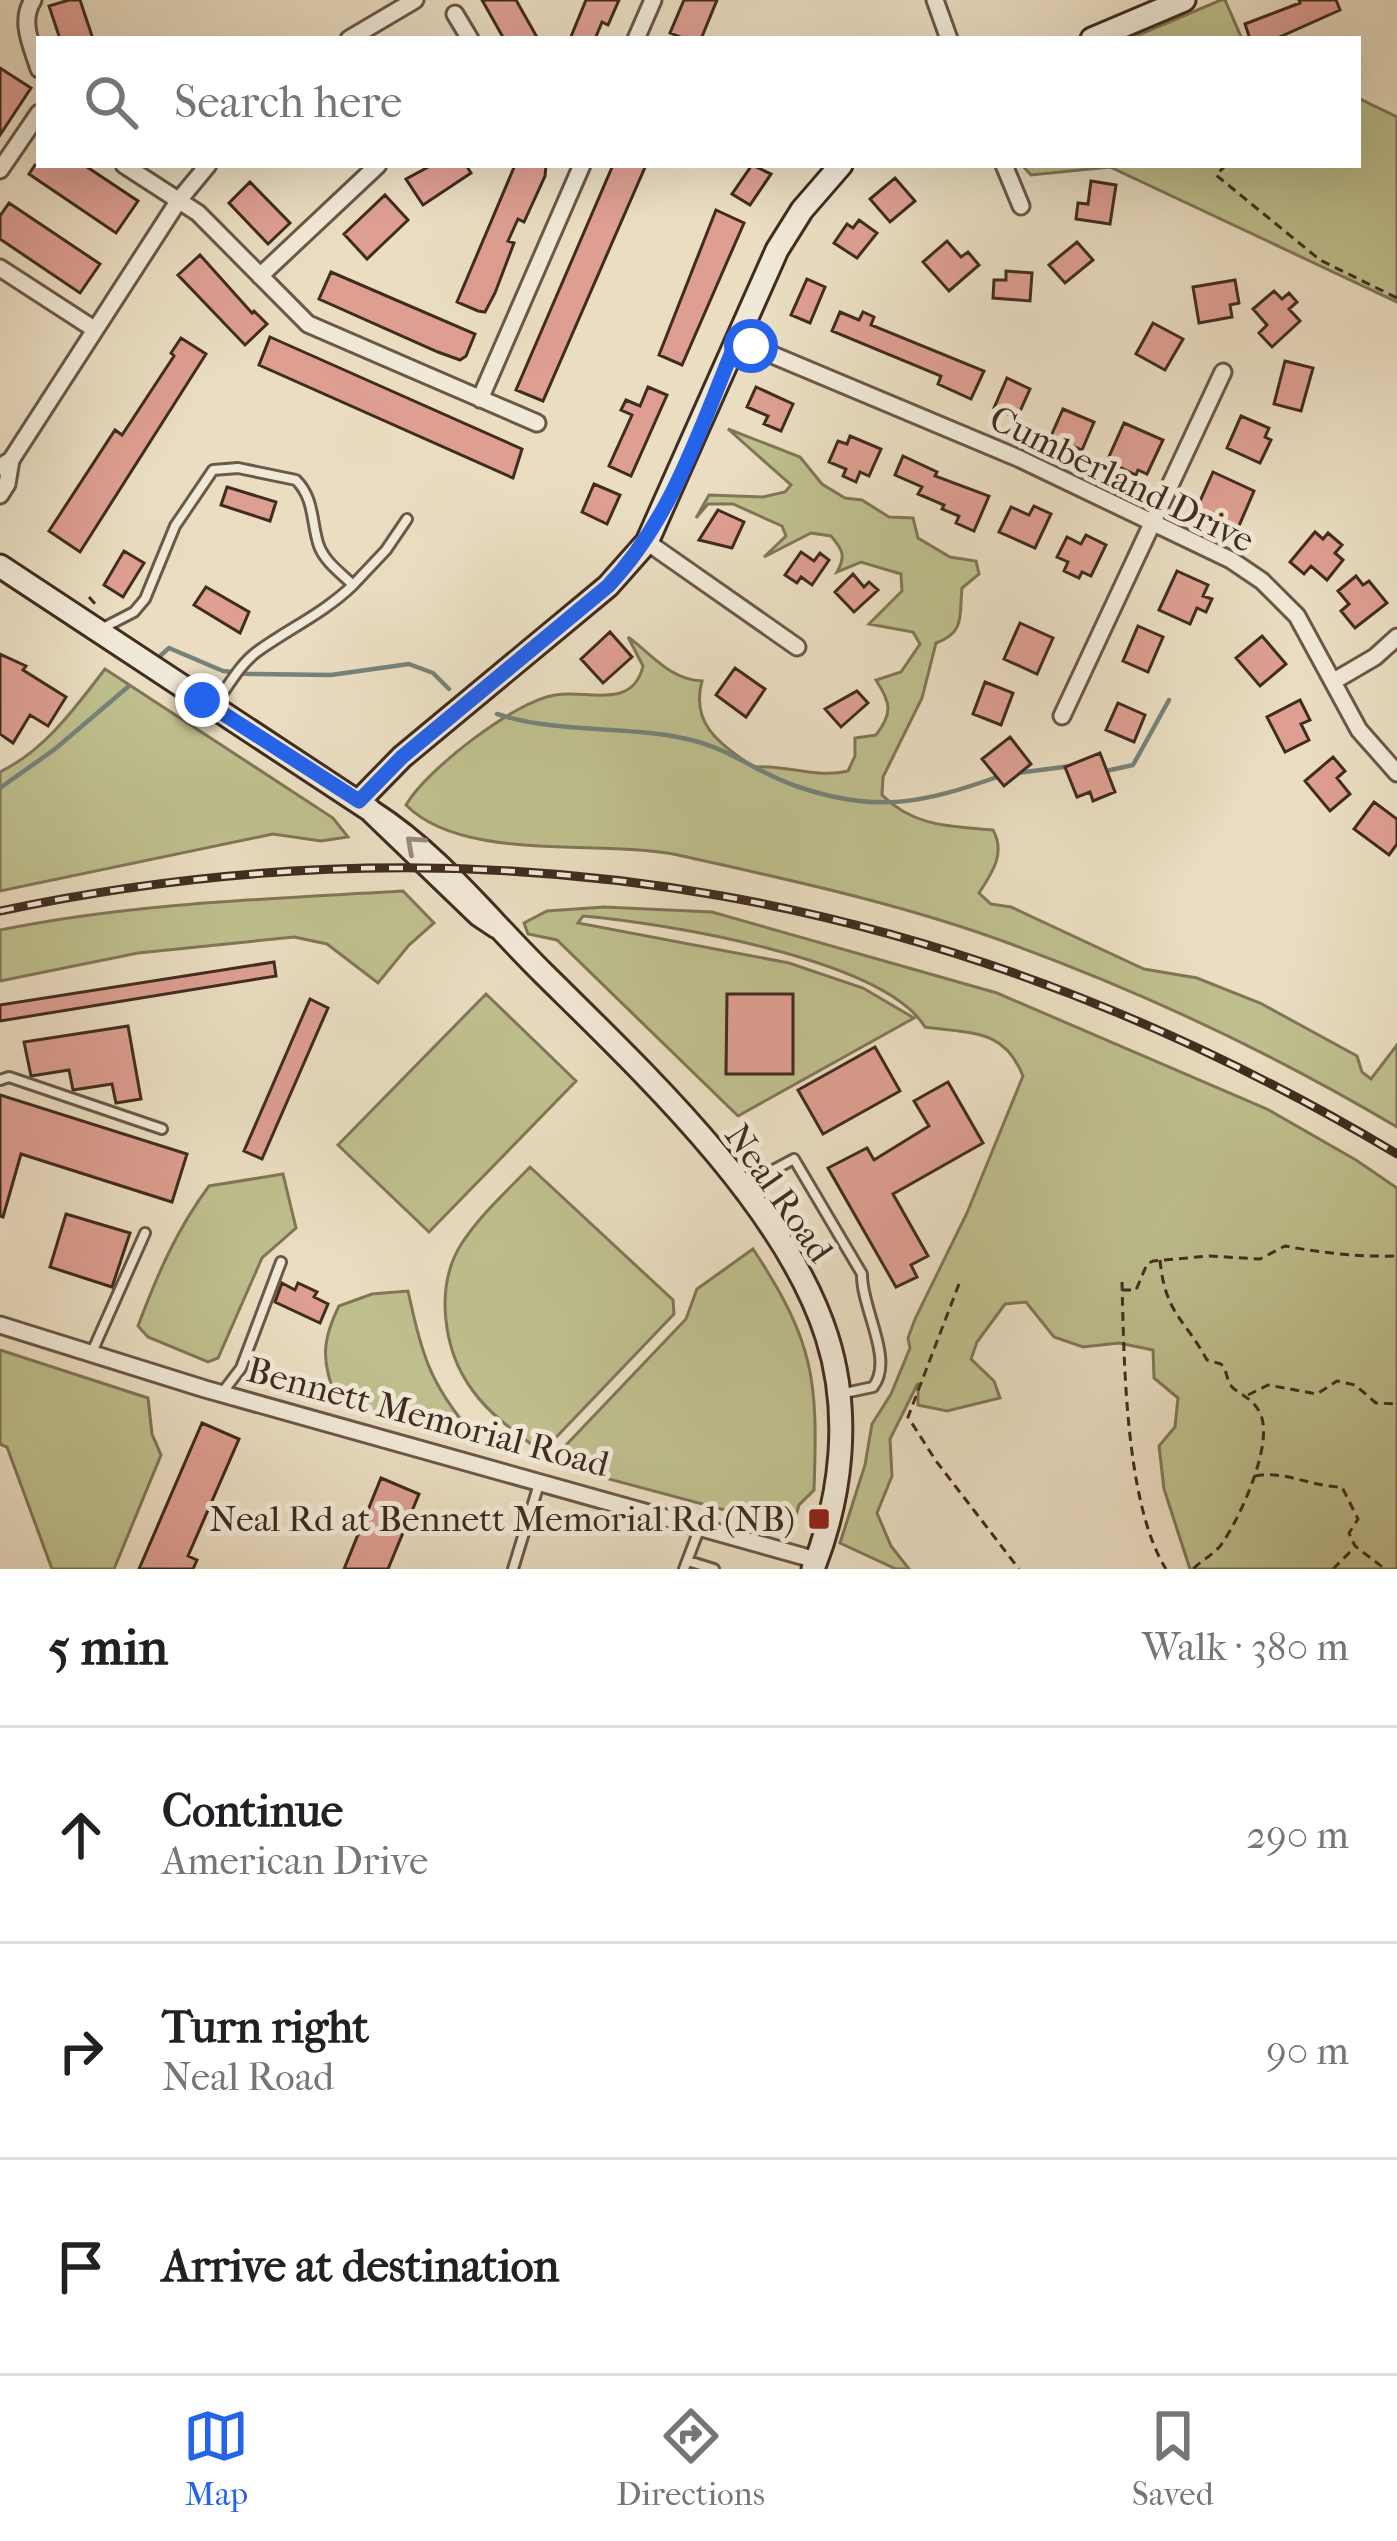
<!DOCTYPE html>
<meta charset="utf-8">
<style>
body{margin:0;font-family:"IM FELL French Canon",serif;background:#f2f2f2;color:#202124}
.stop{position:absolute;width:36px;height:36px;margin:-27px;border:9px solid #2563eb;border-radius:50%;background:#fff}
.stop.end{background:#2563eb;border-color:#fff;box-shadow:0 3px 12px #0008}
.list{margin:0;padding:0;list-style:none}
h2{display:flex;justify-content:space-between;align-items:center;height:156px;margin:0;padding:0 48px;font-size:51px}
h2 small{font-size:39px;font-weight:400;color:#757577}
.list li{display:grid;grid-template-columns:78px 1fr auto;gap:36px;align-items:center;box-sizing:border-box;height:216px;padding:0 48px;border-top:3px solid #e0e0e0}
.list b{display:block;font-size:45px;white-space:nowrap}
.list p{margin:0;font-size:39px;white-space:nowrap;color:#757577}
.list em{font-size:39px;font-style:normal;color:#757577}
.icon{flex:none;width:66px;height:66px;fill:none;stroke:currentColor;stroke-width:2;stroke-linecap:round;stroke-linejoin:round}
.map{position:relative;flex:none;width:1397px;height:1569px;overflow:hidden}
.search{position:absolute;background:#fff;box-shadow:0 12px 48px #0002;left:36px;right:36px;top:36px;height:132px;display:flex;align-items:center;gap:30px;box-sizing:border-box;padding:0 42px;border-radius:0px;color:#757577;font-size:45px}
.sheet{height:804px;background:#fff}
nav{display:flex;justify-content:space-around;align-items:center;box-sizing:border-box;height:168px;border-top:3px solid #e0e0e0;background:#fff;font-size:33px;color:#757577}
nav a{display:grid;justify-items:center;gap:6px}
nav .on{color:#2563eb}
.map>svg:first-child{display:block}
.green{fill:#bfbf8e;stroke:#807657;stroke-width:3}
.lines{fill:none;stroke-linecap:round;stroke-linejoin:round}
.stream{stroke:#75827a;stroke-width:4.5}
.building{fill:#de9f92;stroke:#402c20;stroke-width:3}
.lane-casing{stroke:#6a5848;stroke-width:14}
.street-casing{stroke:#6a5848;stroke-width:21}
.secondary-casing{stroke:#402c20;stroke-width:27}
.path{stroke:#402c20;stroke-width:3;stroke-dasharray:9 6;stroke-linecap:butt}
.lane{stroke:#f1e9d7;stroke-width:8}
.street{stroke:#f1e9d7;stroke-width:15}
.secondary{stroke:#f1e9d7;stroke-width:21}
.rail-casing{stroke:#402c20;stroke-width:9}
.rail{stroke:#f1e9d7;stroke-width:4.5;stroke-dasharray:14;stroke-linecap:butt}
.oneway{stroke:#988a7c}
.route{stroke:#2563eb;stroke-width:15}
.poi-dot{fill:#8f2418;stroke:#f1e9d7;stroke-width:4.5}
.labels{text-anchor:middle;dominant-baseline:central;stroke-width:10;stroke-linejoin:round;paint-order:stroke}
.street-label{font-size:36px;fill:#402c20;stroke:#f1e9d7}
.poi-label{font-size:36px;fill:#402c20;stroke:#f1e9d7;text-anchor:end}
</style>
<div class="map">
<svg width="1397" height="1569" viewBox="0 0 1397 1569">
<rect width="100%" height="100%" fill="#eaddc1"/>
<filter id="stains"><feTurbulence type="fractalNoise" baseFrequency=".00167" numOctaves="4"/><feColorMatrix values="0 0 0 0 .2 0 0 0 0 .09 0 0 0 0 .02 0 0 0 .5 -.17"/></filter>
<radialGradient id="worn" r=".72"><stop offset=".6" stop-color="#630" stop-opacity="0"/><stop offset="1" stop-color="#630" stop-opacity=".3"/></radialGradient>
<path class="green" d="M 1221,0 L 1225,0 L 1242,39 L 1129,39 Z
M 1358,98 L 1397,117 L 1397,302 L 1110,167 L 1031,175 L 1022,165 L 1358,165 Z
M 728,429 L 800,457 L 822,484 L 845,498 L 862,500 L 889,517 L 913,518 L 918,538 L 950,557 L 976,561 L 979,574 L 962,588 C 959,615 966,632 936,643 L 922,698 L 883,777 L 882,795 C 914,827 950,826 993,830 C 1006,853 992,873 979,893 L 991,904 L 1011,907 L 1144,969 L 1197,978 L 1260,1003 L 1357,1056 L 1362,1072 L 1371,1079 L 1397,1045 L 1397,1127 C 1274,1054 1145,993 1011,944 C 903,904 790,880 678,855 C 601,839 463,863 406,805 C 426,770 515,701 555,695 C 577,691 598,699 620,693 C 633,689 640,679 643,666 L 628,637 C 653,655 669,679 702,681 C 690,725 721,744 753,767 C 786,764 816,779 848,771 L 855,756 L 855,738 L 876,735 C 893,713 891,703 876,680 L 901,672 L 920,644 L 913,632 L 869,624 L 902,591 L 901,574 L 861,562 L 837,572 C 846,556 843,550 831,536 L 811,533 L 764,557 L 786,536 L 782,526 L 733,504 L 708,504 L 696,518 L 709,495 L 763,497 L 785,492 L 791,485 Z
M 105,669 L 333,818 L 348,837 L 321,841 L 273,834 L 0,891 L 0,772 C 45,750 75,708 105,669 Z
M 403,891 L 434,923 L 409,945 L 378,983 L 327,944 L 294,937 L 138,953 L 0,981 L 0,930 C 132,903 268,899 403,891 Z
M 604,907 L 712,912 L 997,993 L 1267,1109 L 1356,1160 L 1397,1188 L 1397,1569 L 1190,1569 L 1164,1489 L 1159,1446 L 1175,1427 L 1178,1398 L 1154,1378 L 1153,1350 L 1119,1343 L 1083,1347 L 1054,1337 L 1026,1302 L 1005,1304 L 977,1342 L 971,1359 L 994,1381 L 1000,1398 L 947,1411 L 918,1405 L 918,1383 L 890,1439 L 892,1476 L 877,1513 L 891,1546 L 909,1569 L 896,1569 L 840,1543 L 865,1465 L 872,1424 L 891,1394 L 910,1348 L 908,1338 L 915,1319 L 967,1213 L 1023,1076 C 1004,1028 971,1034 925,1027 C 883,958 662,923 583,916 L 578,923 L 789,963 L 863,988 L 914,1018 L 738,1116 L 557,940 L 528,934 L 524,923 L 547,911 Z
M 486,994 L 576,1081 L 429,1232 L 338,1145 Z
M 530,1167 L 673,1300 L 674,1314 L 542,1452 C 518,1434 491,1416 473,1391 C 443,1351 434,1286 462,1243 C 480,1215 507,1191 530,1167 Z
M 283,1174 L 296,1228 L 262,1258 L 218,1358 L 208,1362 L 148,1337 L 138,1326 C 157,1275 177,1229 209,1186 Z
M 753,1249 C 815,1343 818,1380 814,1490 L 799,1505 L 792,1528 L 549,1463 L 686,1319 L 697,1289 Z
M 408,1291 C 422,1354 429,1383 472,1433 L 449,1435 L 336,1399 C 322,1362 321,1342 339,1306 L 372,1294 Z
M 0,1350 L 148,1398 L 152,1434 L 161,1455 L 114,1569 L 52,1569 L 7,1447 L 0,1444 Z"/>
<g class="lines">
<path class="stream" d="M 160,656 L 169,648 L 223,671 L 249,674 L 331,675 L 409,664 L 433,673 L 449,689
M 497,714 C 558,734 625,725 687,739 C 732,749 757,773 796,786 C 876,814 924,803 1000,776
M 1106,771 L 1133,765 L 1169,700
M 1017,773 L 1071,766
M 0,788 L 55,749 L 129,686"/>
</g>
<path class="building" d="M 69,0 L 80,0 L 93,39 L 60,39 L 49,6 Z
M 482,0 L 516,0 L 538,39 L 504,39 Z
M 586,0 L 619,0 L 608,25 L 602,22 L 595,39 L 570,39 Z
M 684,0 L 717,0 L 701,39 L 685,39 L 670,33 Z
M 1299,0 L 1336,0 L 1340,10 L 1275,39 L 1250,39 L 1245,24 L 1300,3 Z
M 0,68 L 31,88 L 0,135 Z
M 35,165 L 84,165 L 138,201 L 116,233 L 29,174 Z
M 432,165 L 466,165 L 471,173 L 423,205 L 406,179 Z
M 515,165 L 546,165 L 545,176 L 524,222 L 518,219 L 508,241 L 514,243 L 495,293 L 485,312 L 478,311 L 457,302 Z
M 613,165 L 646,165 L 543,401 L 516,390 Z
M 752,165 L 771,174 L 750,205 L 732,194 Z
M 895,178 L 915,201 L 890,222 L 870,199 Z
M 1091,181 L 1116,185 L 1110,224 L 1076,219 L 1078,203 L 1088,204 Z
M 250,182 L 290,223 L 268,244 L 229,203 Z
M 385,195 L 408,220 L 367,259 L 344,234 Z
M 9,203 L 100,264 L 80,293 L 0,239 L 0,216 Z
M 716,210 L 744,223 L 682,365 L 659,355 Z
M 859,220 L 877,233 L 857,258 L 834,243 L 847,224 L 853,228 Z
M 947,241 L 961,257 L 968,252 L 979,265 L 949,291 L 923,262 Z
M 1077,242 L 1093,260 L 1065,283 L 1049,265 Z
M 200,255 L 252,313 L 254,311 L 267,324 L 245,345 L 178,275 Z
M 1006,271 L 1032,273 L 1030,301 L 993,298 L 994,280 L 1006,280 Z
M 331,272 L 475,334 L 466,356 L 460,360 L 438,352 L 319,299 Z
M 807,279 L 825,287 L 810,323 L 791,315 Z
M 1235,280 L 1239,303 L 1230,305 L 1232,317 L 1199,323 L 1193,287 Z
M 1274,291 L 1282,299 L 1289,293 L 1297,302 L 1289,309 L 1300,321 L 1272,347 L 1259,333 L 1267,325 L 1253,309 Z
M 840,312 L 859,320 L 863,312 L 874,317 L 871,325 L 984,371 L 971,399 L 938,384 L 941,376 L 832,331 Z
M 1153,323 L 1183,339 L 1165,370 L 1136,354 Z
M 270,337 L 522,449 L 513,478 L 259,365 Z
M 181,338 L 206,354 L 80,552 L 49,531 L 115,430 L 122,435 L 174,356 L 171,353 Z
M 1285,361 L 1313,368 L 1301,411 L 1274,404 Z
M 1007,378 L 1030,389 L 1017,418 L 994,408 Z
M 648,387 L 667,395 L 631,476 L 609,466 L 632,415 L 621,410 L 626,400 L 640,406 Z
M 756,387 L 793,404 L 781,431 L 764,424 L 768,416 L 747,407 Z
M 1063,409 L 1094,422 L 1082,450 L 1051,436 Z
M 1241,416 L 1269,428 L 1265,437 L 1271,440 L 1260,463 L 1227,448 Z
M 1124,423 L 1163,440 L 1147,474 L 1138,470 L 1136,475 L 1107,461 Z
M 850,436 L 881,449 L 869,476 L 860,472 L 856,482 L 843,476 L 846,469 L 829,462 L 838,441 L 847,444 Z
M 903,456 L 937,472 L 935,476 L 989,496 L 974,531 L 956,523 L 959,516 L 942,509 L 944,505 L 918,494 L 922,487 L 895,475 Z
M 1213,472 L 1254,491 L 1238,528 L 1196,510 Z
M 594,484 L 620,495 L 607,524 L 582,512 Z
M 227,487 L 276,502 L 270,521 L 221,505 Z
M 1034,506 L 1051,514 L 1035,548 L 999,532 L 1011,507 L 1029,515 Z
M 718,510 L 744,522 L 732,548 L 699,540 Z
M 1315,532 L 1323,539 L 1328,533 L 1342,545 L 1335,553 L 1343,560 L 1327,580 L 1311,566 L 1304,574 L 1290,562 Z
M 1086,535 L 1106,545 L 1091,576 L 1082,572 L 1079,578 L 1064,571 L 1068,562 L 1057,557 L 1067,537 L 1081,544 Z
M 124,551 L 144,563 L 123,597 L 104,585 Z
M 801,552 L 814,561 L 820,553 L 829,560 L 812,585 L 801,577 L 797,583 L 785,575 Z
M 1177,571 L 1208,585 L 1203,596 L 1212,599 L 1206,612 L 1197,608 L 1190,624 L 1159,610 Z
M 853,574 L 864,587 L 869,582 L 878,590 L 854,612 L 835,592 Z
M 1356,576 L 1363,585 L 1369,581 L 1387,603 L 1355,628 L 1341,611 L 1349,604 L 1338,591 Z
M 206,587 L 249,612 L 240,633 L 194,605 Z
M 1020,623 L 1053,638 L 1037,674 L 1004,659 Z
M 1138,626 L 1163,637 L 1148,672 L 1123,661 Z
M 610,632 L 632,657 L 603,683 L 581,659 Z
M 1262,636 L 1286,664 L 1260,686 L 1236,658 Z
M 0,654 L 26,666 L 23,670 L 66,697 L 48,726 L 30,715 L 13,743 L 0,734 Z
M 735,668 L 765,689 L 746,717 L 716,695 Z
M 985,682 L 1013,693 L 1001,725 L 973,714 Z
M 857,691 L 868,703 L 841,727 L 825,709 Z
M 1300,700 L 1310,720 L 1301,724 L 1309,740 L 1285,752 L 1267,717 Z
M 1118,703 L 1145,715 L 1134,742 L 1106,730 Z
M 1010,737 L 1031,764 L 1004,786 L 982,759 Z
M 1100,753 L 1115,792 L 1093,801 L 1090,792 L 1077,797 L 1065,767 Z
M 1333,757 L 1345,771 L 1337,778 L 1350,794 L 1330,811 L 1305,781 Z
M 1374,802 L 1397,819 L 1397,844 L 1389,855 L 1354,829 Z
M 274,962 L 276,976 L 0,1021 L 0,1005 Z
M 727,994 L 793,994 L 793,1074 L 726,1074 Z
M 310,999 L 328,1008 L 262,1159 L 244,1151 Z
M 128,1026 L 141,1099 L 116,1103 L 112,1084 L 73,1090 L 69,1070 L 31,1076 L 24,1042 Z
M 875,1047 L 900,1091 L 823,1134 L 798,1090 Z
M 948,1082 L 983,1143 L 893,1194 L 928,1256 L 911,1265 L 917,1277 L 896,1287 L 828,1168 L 867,1148 L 874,1160 L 929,1126 L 914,1101 Z
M 0,1095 L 187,1154 L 172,1202 L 21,1154 L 3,1217 L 0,1216 Z
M 66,1214 L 130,1233 L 112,1287 L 50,1267 Z
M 282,1283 L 295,1290 L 298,1283 L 317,1292 L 314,1297 L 328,1304 L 320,1323 L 275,1302 Z
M 202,1423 L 239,1439 L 188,1556 L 197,1560 L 193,1569 L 139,1569 Z
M 381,1478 L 419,1494 L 388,1569 L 344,1569 Z"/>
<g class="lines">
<g class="lane-casing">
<path id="lane" d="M 353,585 L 386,550 L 407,519
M 103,628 L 134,612 L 145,599 L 175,526 L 213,470 L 238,468 L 296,480 C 315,499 311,523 319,546 C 325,562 341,573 353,585 C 324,613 290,628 258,651 C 240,664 229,685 216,703
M 0,1080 L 9,1077 L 162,1129
M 747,1184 L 794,1159 L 862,1274 C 861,1308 895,1360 873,1387 L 840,1394
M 92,1352 L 145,1233
M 222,1393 L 241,1368 L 281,1262
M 688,1561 L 714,1569
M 513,1569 L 539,1484
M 684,1569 L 700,1527"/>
</g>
<g class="street-casing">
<path id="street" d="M 33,0 C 19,22 32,46 39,69
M 935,0 L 949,39
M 455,14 L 470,39
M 349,39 L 415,0
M 636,39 L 653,0
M 124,165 L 198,213 L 308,324 L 537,423
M 1004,165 L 1021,206
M 0,170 L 39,113
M 0,268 L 94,329
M 260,276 L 378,165
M 737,340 L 1018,458 L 1231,560 L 1262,581 L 1297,616 L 1359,730 L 1397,773
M 480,399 L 582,165
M 0,467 L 11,460 L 179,200 L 208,165
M 0,495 L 7,484 L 11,460
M 647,542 L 797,647
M 1334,681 L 1375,657 L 1397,637
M 1062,716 L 1223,372
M 0,1325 L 205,1389 L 816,1560"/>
</g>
<g class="secondary-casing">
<path id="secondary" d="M 1092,39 L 1184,0
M 0,566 L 370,810
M 359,801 L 402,757 L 608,586 L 647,542 L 777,250 L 802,210 L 841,165
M 497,927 L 479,915 L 372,812 C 438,854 488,919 544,974 C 641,1070 785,1204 827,1337 C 851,1413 842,1496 813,1569"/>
</g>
<path class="path" d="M 1226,165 L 1216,175 L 1320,260 L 1397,298
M 89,597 L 97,606
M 1160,1260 C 1165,1314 1185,1319 1207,1360 L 1221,1364 C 1229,1373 1225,1380 1233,1388 C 1243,1396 1254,1400 1260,1413 C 1275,1443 1239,1520 1221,1545 C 1213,1555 1202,1560 1193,1569
M 1122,1282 C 1124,1359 1125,1504 1166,1569
M 959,1284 L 908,1417 L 936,1461 L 1019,1569
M 1122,1290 L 1136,1290 L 1147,1264 L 1153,1261 L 1209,1256 L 1260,1259 L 1285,1246 C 1322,1253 1359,1257 1397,1256
M 1248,1395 L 1268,1385 L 1317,1394 L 1337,1381 L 1355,1385 L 1376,1403 L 1397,1404
M 1255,1476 C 1285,1470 1311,1487 1342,1487 L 1358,1519 L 1349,1533 L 1355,1546 L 1385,1569
M 1333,1569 L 1354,1548"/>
<use href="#lane" class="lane"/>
<use href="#street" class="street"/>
<use href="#secondary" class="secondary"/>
<g class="rail-casing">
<path id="rail" d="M 0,911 C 496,806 964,895 1397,1154"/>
</g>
<use href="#rail" class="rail"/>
</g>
<defs><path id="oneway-chevron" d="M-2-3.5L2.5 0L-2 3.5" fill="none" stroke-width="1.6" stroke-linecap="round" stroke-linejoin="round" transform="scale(3)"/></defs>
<use class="oneway" href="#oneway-chevron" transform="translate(414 844) rotate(-138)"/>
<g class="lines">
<path class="route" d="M 202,700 L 359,801 L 402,757 L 608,586 C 673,518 701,425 737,340 L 751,346"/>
</g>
<rect class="poi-dot" x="807" y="1507" width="24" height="24" rx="6"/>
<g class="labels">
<g class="street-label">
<text transform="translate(1122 479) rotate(26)">Cumberland Drive</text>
<text transform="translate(779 1193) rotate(55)">Neal Road</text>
<text transform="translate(428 1417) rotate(15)">Bennett Memorial Road</text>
</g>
<g class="poi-label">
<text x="795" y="1519">Neal Rd at Bennett Memorial Rd (NB)</text>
</g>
</g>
<rect width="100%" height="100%" filter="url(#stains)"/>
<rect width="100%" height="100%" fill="url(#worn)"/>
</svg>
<div class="stop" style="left:751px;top:346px"></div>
<div class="stop end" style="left:202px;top:700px"></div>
<div class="search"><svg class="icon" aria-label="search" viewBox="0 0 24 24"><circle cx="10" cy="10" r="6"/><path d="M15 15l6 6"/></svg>Search here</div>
</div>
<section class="sheet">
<h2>5 min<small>Walk · 380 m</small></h2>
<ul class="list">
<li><svg class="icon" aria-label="ahead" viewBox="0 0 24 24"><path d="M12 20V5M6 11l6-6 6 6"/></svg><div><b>Continue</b><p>American Drive</p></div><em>290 m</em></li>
<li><svg class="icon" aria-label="right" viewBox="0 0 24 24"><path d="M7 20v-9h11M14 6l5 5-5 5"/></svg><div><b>Turn right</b><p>Neal Road</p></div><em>90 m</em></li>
<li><svg class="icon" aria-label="arrive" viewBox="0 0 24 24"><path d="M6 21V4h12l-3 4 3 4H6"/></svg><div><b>Arrive at destination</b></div></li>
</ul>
</section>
<nav>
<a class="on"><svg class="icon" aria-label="map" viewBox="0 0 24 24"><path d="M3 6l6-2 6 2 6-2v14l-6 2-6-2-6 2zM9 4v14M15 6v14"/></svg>Map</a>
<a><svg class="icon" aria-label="directions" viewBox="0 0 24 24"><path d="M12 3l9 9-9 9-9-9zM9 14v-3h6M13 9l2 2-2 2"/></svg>Directions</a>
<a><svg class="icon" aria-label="saved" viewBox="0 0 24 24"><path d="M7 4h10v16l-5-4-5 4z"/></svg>Saved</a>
</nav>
